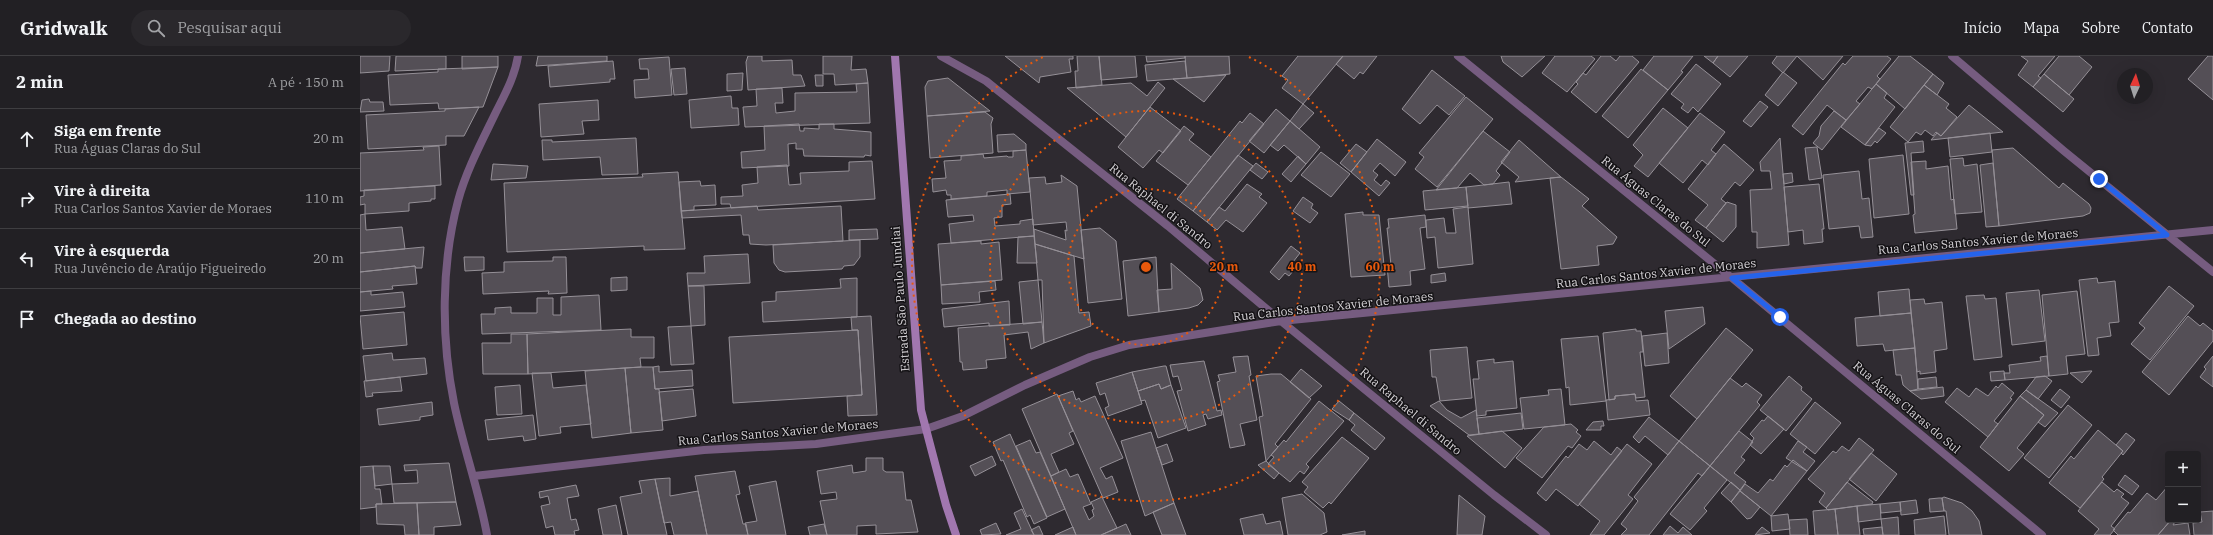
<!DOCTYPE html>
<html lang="pt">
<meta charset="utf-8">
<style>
body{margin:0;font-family:"IBM Plex Serif",serif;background:#2a282c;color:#f1f3f6}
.controls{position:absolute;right:12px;bottom:12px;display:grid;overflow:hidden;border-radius:4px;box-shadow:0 4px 16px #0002}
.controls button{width:36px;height:36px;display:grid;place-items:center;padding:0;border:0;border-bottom:1px solid #3f3e41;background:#222024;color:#f1f3f6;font:20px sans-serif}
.compass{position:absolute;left:1757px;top:12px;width:36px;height:36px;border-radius:50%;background:#222024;box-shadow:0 4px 16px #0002;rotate:4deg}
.stop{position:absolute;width:12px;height:12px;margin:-9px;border:3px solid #2563eb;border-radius:50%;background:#fff}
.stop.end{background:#2563eb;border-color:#fff;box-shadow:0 1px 4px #0008}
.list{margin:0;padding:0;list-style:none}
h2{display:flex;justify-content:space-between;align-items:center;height:52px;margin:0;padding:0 16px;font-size:17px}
h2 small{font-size:13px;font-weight:400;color:#a2a3a6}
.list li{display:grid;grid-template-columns:26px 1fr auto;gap:12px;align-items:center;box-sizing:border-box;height:60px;padding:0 16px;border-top:1px solid #3f3e41}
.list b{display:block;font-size:15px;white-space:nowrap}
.list p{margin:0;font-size:13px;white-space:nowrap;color:#a2a3a6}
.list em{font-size:13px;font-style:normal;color:#a2a3a6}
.icon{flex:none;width:22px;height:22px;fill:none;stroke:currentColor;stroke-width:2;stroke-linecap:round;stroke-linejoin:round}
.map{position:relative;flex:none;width:1853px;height:479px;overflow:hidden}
header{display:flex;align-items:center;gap:24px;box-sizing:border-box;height:56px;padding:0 20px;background:#222024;border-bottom:1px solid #3f3e41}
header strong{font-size:19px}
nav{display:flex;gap:22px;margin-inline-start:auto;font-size:14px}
.search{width:280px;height:36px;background:#2a282c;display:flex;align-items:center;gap:10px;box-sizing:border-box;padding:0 14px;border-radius:22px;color:#a2a3a6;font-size:15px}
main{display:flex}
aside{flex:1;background:#222024}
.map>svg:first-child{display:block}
.building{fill:#544f56;stroke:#959097}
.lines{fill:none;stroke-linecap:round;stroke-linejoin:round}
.street{stroke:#765c80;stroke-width:8}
.secondary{stroke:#a177af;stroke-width:8}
.route{stroke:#2563eb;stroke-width:5}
.ring{fill:none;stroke:#e8590c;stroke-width:2;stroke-dasharray:2 4}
.labels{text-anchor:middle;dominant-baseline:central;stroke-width:3;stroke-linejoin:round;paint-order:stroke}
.street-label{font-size:12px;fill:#d5d2d6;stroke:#151316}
.centre{fill:#e8590c;stroke:#151316;stroke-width:2}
.ring-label{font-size:12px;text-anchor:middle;font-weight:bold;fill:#e8590c;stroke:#151316;stroke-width:3;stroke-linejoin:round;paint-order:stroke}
</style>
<header>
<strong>Gridwalk</strong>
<div class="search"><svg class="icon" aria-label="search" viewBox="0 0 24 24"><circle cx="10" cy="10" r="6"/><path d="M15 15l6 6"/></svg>Pesquisar aqui</div>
<nav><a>Início</a><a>Mapa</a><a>Sobre</a><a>Contato</a></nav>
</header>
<main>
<aside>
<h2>2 min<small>A pé · 150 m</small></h2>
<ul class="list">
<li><svg class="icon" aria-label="ahead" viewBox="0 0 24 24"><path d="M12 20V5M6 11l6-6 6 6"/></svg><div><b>Siga em frente</b><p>Rua Águas Claras do Sul</p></div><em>20 m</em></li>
<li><svg class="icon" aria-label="right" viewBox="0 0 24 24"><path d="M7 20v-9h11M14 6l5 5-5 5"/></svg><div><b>Vire à direita</b><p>Rua Carlos Santos Xavier de Moraes</p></div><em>110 m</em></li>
<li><svg class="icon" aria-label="left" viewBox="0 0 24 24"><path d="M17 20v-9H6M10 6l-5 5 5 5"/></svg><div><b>Vire à esquerda</b><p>Rua Juvêncio de Araújo Figueiredo</p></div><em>20 m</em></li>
<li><svg class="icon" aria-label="arrive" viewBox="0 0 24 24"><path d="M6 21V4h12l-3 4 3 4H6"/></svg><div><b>Chegada ao destino</b></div></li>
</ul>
</aside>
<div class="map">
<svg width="1853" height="479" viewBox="0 0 1853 479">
<rect width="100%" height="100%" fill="#2e2a30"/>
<path class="building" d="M 0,0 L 30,0 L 29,15 L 0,17 Z
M 36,0 L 86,0 L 86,13 L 35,15 Z
M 102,0 L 138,0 L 138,11 L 102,13 Z
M 178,0 L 247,0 L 247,5 L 176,10 Z
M 388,0 L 402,0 L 402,5 L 432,4 L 433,19 L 441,19 L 445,30 L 388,34 L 386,6 Z
M 463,0 L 492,0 L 491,14 L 506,13 L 508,27 L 475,29 L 474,18 L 463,18 Z
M 645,0 L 713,0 L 713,3 L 709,3 L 711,16 L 680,21 L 679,27 Z
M 717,0 L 739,0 L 742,29 L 716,32 L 715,15 L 718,15 Z
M 739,0 L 775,0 L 777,21 L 741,24 Z
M 786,0 L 825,0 L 825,2 L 787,6 Z
M 825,0 L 869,0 L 870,18 L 827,22 Z
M 938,0 L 983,0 L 943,48 L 922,32 L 928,24 L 922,20 Z
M 983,0 L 1017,0 L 1003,18 L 1000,16 L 994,23 L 976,8 Z
M 1141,0 L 1185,0 L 1162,21 L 1143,6 Z
M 1195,0 L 1231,0 L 1235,3 L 1207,36 L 1182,17 Z
M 1241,0 L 1250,0 L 1256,5 L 1260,0 L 1272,0 L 1279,6 L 1236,57 L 1211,36 L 1218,28 L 1216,26 L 1223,17 L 1226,19 Z
M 1294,0 L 1333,0 L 1321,15 L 1323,16 L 1308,34 L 1283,14 Z
M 1344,0 L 1358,0 L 1353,7 Z
M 1358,0 L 1388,0 L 1370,21 L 1353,7 Z
M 1417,0 L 1437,0 L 1423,17 L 1412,7 Z
M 1437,0 L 1483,0 L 1463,24 Z
M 1493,0 L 1527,0 L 1531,3 L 1517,20 L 1520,23 L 1512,33 L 1508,31 L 1496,45 L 1500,48 L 1486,64 L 1467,49 L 1443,79 L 1432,70 L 1483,7 L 1485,9 Z
M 1539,0 L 1550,0 L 1573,18 L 1545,53 L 1516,28 Z
M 1661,0 L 1695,0 L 1678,20 L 1681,22 L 1673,31 L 1658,19 L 1668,5 Z
M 1699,0 L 1719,0 L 1732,11 L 1709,39 L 1684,18 Z
M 1848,0 L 1853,0 L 1853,44 L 1828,23 Z
M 309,1 L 312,39 L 275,42 L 274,24 L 289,23 L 288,13 L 280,13 L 279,3 Z
M 253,5 L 255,23 L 250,23 L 250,26 L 190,31 L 188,10 Z
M 825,5 L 827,22 L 787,25 L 785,9 Z
M 1336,8 L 1361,28 L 1338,56 L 1333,51 L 1328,57 L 1321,52 L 1324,48 L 1311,38 Z
M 138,11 L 123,51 L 79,53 L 78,47 L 30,49 L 28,19 L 78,16 L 78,13 Z
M 325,12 L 327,38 L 314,39 L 311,13 Z
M 1281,13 L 1308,34 L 1268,82 L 1242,60 Z
M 1072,14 L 1105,40 L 1089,59 L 1077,49 L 1060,68 L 1042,53 Z
M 1423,16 L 1437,27 L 1418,50 L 1405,39 Z
M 383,17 L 382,34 L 367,35 L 367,18 Z
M 1573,18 L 1584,27 L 1577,39 L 1564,29 Z
M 1684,18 L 1714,43 L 1703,56 L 1673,31 Z
M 455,19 L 463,19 L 463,30 L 456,30 Z
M 866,19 L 844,46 L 813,23 L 827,22 Z
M 588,22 L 630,55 L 567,60 L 565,31 L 568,25 Z
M 798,26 L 805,32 L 766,81 L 707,32 L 771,27 L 787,40 Z
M 508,27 L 510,67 L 385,71 L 383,51 L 397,50 L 396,33 L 422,32 L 423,47 L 415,47 L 416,57 L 435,55 L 435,37 L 497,36 L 496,28 Z
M 1516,28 L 1527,37 L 1524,42 L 1535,51 L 1505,89 L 1481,71 Z
M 1564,29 L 1589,48 L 1586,52 L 1597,61 L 1581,80 L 1576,76 L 1573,80 L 1565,74 L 1561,79 L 1556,76 L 1548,86 L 1530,71 Z
M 371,40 L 372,52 L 378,52 L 379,69 L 331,72 L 329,44 Z
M 1106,41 L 1133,63 L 1077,131 L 1055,113 L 1064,101 L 1059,97 Z
M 9,43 L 10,46 L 23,46 L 24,55 L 0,56 L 2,44 Z
M 238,44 L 239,64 L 222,65 L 224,78 L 181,81 L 179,48 Z
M 1400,45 L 1408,51 L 1391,71 L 1383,65 Z
M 943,48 L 954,57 L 939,73 L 930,65 Z
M 1609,49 L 1643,76 L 1571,84 L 1577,77 L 1581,80 Z
M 119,51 L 104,80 L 86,80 L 86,89 L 8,93 L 6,59 L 85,55 L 85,53 Z
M 790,51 L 821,75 L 803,97 L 799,94 L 783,112 L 758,91 Z
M 1303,52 L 1328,72 L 1288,121 L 1274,110 L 1283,99 L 1273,89 Z
M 916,53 L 930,65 L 904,97 L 889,85 Z
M 1474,55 L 1486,64 L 1462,94 L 1453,87 L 1459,80 L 1461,70 Z
M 625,56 L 633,62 L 631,68 L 633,97 L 570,102 L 567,60 Z
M 890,57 L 904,68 L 833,155 L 817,143 L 880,65 L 882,67 Z
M 1340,57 L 1365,76 L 1351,94 L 1356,98 L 1348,109 L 1342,104 L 1323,127 L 1299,107 Z
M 930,65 L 960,91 L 946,108 L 924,89 L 918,95 L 910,89 Z
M 439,68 L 440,75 L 444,75 L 444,72 L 459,73 L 459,68 L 474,68 L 474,73 L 511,76 L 511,100 L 505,99 L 504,101 L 444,100 L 443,93 L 436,93 L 436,87 L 428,88 L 429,110 L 382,112 L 381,96 L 405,94 L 404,70 Z
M 824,70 L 834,78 L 829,84 L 851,101 L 828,129 L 796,105 Z
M 1519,72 L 1526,77 L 1517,87 L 1515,85 L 1511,90 L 1505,89 Z
M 1123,75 L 1150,96 L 1136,115 L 1140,119 L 1133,128 L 1124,129 L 1110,117 L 1097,132 L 1076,134 Z
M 1630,77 L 1632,96 L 1590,101 L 1588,82 Z
M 654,78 L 666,88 L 666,94 L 638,96 L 637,79 Z
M 276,82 L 278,118 L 242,119 L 240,101 L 183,104 L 182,84 L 192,84 L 192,86 Z
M 1420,82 L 1429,189 L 1397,192 L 1397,176 L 1392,176 L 1390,134 L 1412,133 L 1410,115 L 1401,115 L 1400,106 Z
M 1017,83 L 1046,106 L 1035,120 L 1020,107 L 1013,115 L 1018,119 L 1014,124 L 1021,130 L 1026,124 L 1030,127 L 1019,140 L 991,116 Z
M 1159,84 L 1201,121 L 1155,126 L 1159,121 L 1141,106 Z
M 1563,85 L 1564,96 L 1551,97 L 1554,139 L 1551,139 L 1545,87 Z
M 996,88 L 1007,96 L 991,116 L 980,107 Z
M 1364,88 L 1394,114 L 1380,130 L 1375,126 L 1361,143 L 1366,147 L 1346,172 L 1335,164 L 1348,149 L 1328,133 Z
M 79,90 L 81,129 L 0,135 L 0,97 L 64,94 L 63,91 Z
M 1457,91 L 1462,122 L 1449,124 L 1445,92 Z
M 1653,92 L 1699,132 L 1703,127 L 1729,148 L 1731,152 L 1730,157 L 1723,160 L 1639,170 L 1632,94 Z
M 666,94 L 670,136 L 647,138 L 647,134 L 627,136 L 627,140 L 591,143 L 591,139 L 587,139 L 586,134 L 573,136 L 572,123 L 586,122 L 584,105 L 601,104 L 601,100 L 623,98 L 624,102 L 647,100 L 648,101 L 653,101 L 653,95 Z
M 961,96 L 990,118 L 971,141 L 941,119 Z
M 878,99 L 893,110 L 847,166 L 833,155 Z
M 1543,99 L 1549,158 L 1514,162 L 1509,103 Z
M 938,100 L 946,108 L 931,126 L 922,118 Z
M 1603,102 L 1604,110 L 1617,108 L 1622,156 L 1595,158 L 1590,103 Z
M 512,105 L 515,143 L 371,152 L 370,148 L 361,148 L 361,141 L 383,140 L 382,129 L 398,127 L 397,111 L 427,109 L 429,129 L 441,128 L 440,117 L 489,115 L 489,106 Z
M 1566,105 L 1566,113 L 1588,110 L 1591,144 L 1594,143 L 1597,173 L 1555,177 L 1553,159 L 1555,158 L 1551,106 Z
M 896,107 L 908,116 L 902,123 L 890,114 Z
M 1633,107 L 1639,170 L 1626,171 L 1620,109 Z
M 133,108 L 168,110 L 166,122 L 131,124 Z
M 1499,115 L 1502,143 L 1509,142 L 1513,181 L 1501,182 L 1499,170 L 1469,173 L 1463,119 Z
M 318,116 L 325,193 L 284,194 L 284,190 L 147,196 L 144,127 L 283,121 L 282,118 Z
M 1432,117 L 1433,126 L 1424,128 L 1423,118 Z
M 701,119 L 717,130 L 724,203 L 675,188 L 674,173 L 706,184 L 705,174 L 707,175 L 706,166 L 673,169 L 669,122 L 685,121 L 686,128 L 702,126 Z
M 1201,121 L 1229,143 L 1222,150 L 1257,181 L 1253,188 L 1237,190 L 1239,209 L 1201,213 L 1190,122 Z
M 340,125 L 341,130 L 355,129 L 356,149 L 334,150 L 334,154 L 321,155 L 319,126 Z
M 1149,126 L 1152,148 L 1108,152 L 1106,131 Z
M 887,128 L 902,138 L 899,141 L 907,147 L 883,176 L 866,164 L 857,174 L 847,166 L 859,151 L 865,155 Z
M 1459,128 L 1464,173 L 1462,173 L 1463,186 L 1444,188 L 1443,174 L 1428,176 L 1424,131 Z
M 75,130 L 75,143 L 71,143 L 71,145 L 49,147 L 49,155 L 5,158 L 5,148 L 0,149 L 0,141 L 4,140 L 4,134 Z
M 1106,131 L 1108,150 L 1065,154 L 1063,135 Z
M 650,138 L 651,148 L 642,149 L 642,161 L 634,162 L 635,170 L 660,168 L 660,165 L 673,163 L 674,180 L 591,187 L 589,168 L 614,165 L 613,159 L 588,161 L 586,144 Z
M 943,141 L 953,148 L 951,152 L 958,157 L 950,167 L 933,155 Z
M 1367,146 L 1376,149 L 1376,171 L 1363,186 L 1346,172 Z
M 397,150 L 398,154 L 481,150 L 483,185 L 406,189 L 390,188 L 389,179 L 383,179 L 381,159 L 322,162 L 321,155 Z
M 1108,151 L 1113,208 L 1078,212 L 1075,181 L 1067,182 L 1066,164 L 1084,162 L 1086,177 L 1096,177 L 1093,153 Z
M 1003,156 L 1003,159 L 1019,159 L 1025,219 L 991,221 L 985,158 Z
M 5,158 L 6,174 L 42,171 L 45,193 L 0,197 L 0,159 Z
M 1065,159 L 1066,171 L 1060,172 L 1065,213 L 1050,215 L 1051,229 L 1029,231 L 1027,209 L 1031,209 L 1027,172 L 1029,172 L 1028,163 Z
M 740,172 L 756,185 L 762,243 L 728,247 L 721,174 Z
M 517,173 L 518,183 L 489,184 L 489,174 Z
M 674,180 L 677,207 L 657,207 L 658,181 Z
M 500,184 L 500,201 L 494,209 L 484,210 L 482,213 L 425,216 L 419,214 L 414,207 L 413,189 Z
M 621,185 L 621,188 L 639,186 L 642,224 L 581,229 L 578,188 Z
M 675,188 L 714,200 L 719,257 L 729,256 L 731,270 L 684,287 L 682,224 L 678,224 Z
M 931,190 L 940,197 L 933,206 L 937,210 L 929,220 L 925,217 L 919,224 L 910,216 Z
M 64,191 L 62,212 L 56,212 L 55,210 L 0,216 L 0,197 Z
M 388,198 L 390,227 L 328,230 L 327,217 L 345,217 L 344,200 Z
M 104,201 L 124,201 L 124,214 L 105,215 Z
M 193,201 L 206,201 L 207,237 L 188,238 L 189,235 L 123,238 L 122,217 L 144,216 L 144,206 L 193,205 Z
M 796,201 L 799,256 L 768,260 L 763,205 Z
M 811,207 L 840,232 L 843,244 L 838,249 L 829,252 L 799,256 L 797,234 L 812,233 Z
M 55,210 L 57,228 L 32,230 L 33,233 L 0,236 L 0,216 Z
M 1085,217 L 1086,225 L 1071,227 L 1071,219 Z
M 267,221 L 267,234 L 251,235 L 251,222 Z
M 497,222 L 497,261 L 403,266 L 402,246 L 416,245 L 416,236 L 481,232 L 480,223 Z
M 1737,222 L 1738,227 L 1755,225 L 1759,266 L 1749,267 L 1751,280 L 1737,282 L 1739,299 L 1728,300 L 1719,224 Z
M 678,224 L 682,266 L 663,268 L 659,226 Z
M 635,225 L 636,234 L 619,236 L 620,246 L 582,248 L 581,229 Z
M 328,230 L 344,230 L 345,269 L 331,270 Z
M 1809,230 L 1834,250 L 1790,304 L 1771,288 L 1785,272 L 1779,267 Z
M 1549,233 L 1551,257 L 1520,260 L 1518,236 Z
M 1679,234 L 1685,285 L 1652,289 L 1646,237 Z
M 11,235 L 11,239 L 43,236 L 45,251 L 0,255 L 0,236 Z
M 1717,235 L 1725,298 L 1706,300 L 1708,318 L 1689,320 L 1682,239 Z
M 239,239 L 241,274 L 122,278 L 121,258 L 135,258 L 135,252 L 151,251 L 151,257 L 177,257 L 177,242 L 193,242 L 193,259 L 201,259 L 201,241 Z
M 1624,239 L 1625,243 L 1636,242 L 1642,301 L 1614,304 L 1606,240 Z
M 1564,243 L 1565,248 L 1582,246 L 1587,293 L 1574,295 L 1576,316 L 1560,318 L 1560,315 L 1557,316 L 1550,244 Z
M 649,245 L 650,269 L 629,270 L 629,267 L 584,271 L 582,253 Z
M 1343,251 L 1345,268 L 1309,293 L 1305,255 Z
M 44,256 L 47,289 L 3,293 L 0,260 Z
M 1551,257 L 1555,292 L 1525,295 L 1523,288 L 1497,290 L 1495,262 Z
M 511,260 L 517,359 L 488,360 L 487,340 L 502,339 L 498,274 L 492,274 L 491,261 Z
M 1828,260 L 1840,270 L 1843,267 L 1853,275 L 1853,285 L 1809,339 L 1782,316 Z
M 682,266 L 684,287 L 671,293 L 668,276 L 644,279 L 646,302 L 626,304 L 627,312 L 603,314 L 602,306 L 600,306 L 598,272 Z
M 331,270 L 334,308 L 311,309 L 308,271 Z
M 1366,272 L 1393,294 L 1337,363 L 1310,340 Z
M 271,273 L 271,281 L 294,281 L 294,302 L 280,302 L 281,311 L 168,318 L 167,278 Z
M 1276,273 L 1276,275 L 1281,275 L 1283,296 L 1280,296 L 1285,341 L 1276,342 L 1275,338 L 1266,339 L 1255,340 L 1255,343 L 1249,344 L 1243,277 Z
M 498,274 L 502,339 L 373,347 L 369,281 Z
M 1307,277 L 1309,307 L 1285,310 L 1282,280 Z
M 151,278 L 167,278 L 168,318 L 123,318 L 122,287 L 151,287 Z
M 1238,280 L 1246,345 L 1210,349 L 1209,331 L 1206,332 L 1201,283 Z
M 1107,291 L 1112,342 L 1080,345 L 1076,321 L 1072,321 L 1070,294 Z
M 1555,292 L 1558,333 L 1550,335 L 1543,329 L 1541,319 L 1536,319 L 1533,294 Z
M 32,297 L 33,304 L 65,302 L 67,318 L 6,325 L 3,300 Z
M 888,300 L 891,319 L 889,320 L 897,364 L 880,368 L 885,389 L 870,392 L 857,326 L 860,325 L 858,319 L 876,316 L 873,301 Z
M 1687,300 L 1689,320 L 1645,324 L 1644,317 L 1650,317 L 1649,309 L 1681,305 L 1680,301 Z
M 1853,300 L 1853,331 L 1840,321 L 1846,313 L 1844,311 Z
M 1134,303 L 1134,307 L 1153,305 L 1157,352 L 1126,355 L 1126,359 L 1117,360 L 1113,323 L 1119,323 L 1117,305 Z
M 844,305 L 857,355 L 861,354 L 862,359 L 848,363 L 846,358 L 843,359 L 846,369 L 828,375 L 817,335 L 822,334 L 818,320 L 813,321 L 810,309 Z
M 299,310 L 299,316 L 332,314 L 333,330 L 295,333 L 293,311 Z
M 804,310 L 806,310 L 811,329 L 801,333 L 799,328 L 778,335 L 772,316 Z
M 281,311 L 293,311 L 295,333 L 299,333 L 303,374 L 271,377 L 265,312 Z
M 265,312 L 271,377 L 232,382 L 225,315 Z
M 941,313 L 962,330 L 949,342 L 930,326 Z
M 1644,315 L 1645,324 L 1631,325 L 1630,316 Z
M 1730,315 L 1732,315 L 1722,327 L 1710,317 Z
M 772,316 L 782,348 L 748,360 L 745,352 L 749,350 L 745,337 L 740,339 L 736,327 Z
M 172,317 L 191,317 L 193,332 L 226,329 L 231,368 L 200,371 L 201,377 L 179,380 Z
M 911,318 L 921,318 L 951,343 L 915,388 L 918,391 L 906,405 L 899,361 L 903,360 L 896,320 Z
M 1429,320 L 1442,331 L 1441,334 L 1452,343 L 1426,375 L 1400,354 Z
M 1685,320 L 1692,325 L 1678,343 L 1666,334 L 1676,321 Z
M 40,321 L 42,335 L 12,337 L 13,340 L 6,341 L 4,325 Z
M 1576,321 L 1577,331 L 1558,333 L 1558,323 Z
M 1370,322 L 1382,331 L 1386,327 L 1402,339 L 1397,346 L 1400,349 L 1350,410 L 1319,385 Z
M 1642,327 L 1654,337 L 1650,342 L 1652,343 L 1634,365 L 1638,368 L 1628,381 L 1585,346 L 1597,332 L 1609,341 L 1616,332 L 1628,340 L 1636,330 L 1638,332 Z
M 799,328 L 801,333 L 811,329 L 826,372 L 798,382 L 785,344 L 781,345 L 778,335 Z
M 160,329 L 162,358 L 137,359 L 135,331 Z
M 1583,331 L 1584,340 L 1561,343 L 1550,335 Z
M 333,333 L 336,360 L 302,365 L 299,336 Z
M 1201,333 L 1205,369 L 1164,373 L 1160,342 L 1189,339 L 1188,334 Z
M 1700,333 L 1710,341 L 1701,352 L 1691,344 Z
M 1666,334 L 1698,357 L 1685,371 L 1678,366 L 1684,359 L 1660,340 Z
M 713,335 L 716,344 L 719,342 L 721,346 L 735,340 L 763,402 L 740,412 L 746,423 L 752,420 L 758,436 L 743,442 L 698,340 Z
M 697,338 L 713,375 L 709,377 L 714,388 L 691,398 L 699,416 L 691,420 L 662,353 Z
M 1275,338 L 1276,345 L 1288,344 L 1290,359 L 1248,364 L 1246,344 L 1255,343 L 1255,340 Z
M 1660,340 L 1684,359 L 1657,392 L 1664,398 L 1649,415 L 1620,391 Z
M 959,345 L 984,365 L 946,408 L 949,411 L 944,418 L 940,415 L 930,426 L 908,408 L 914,401 L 911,399 L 924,384 L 926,386 Z
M 979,345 L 994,357 L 989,364 L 972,353 Z
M 1079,345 L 1087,354 L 1101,362 L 1116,354 L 1119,378 L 1109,379 L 1070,350 Z
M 72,346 L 73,359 L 60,361 L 60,364 L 19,369 L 17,353 Z
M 1455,346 L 1481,367 L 1455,398 L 1430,378 Z
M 1708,349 L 1732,369 L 1689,422 L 1664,402 Z
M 994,357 L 1025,382 L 1015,394 L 991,374 L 995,369 L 989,364 Z
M 1161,357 L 1163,373 L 1119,378 L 1117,362 Z
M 173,359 L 176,383 L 164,385 L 163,380 L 128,384 L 125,364 Z
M 1408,360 L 1424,373 L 1401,398 L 1390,389 L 1394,382 L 1390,378 L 1402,364 L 1404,365 Z
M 1289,361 L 1319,385 L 1308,399 L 1285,380 L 1279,387 L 1273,381 Z
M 1243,365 L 1244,370 L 1241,370 L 1241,374 L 1226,374 L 1233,366 Z
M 1211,368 L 1218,374 L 1216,376 L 1221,380 L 1212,392 L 1208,390 L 1182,422 L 1156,402 L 1184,371 Z
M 1738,374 L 1763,395 L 1742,421 L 1744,423 L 1720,452 L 1689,427 L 1711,400 L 1714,403 Z
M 1142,375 L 1162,392 L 1145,412 L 1107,380 Z
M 1379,375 L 1393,386 L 1381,401 L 1385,404 L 1374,417 L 1386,426 L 1380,434 L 1350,410 Z
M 791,376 L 814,447 L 785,460 L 761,385 Z
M 1766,377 L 1775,384 L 1763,399 L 1761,397 L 1763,395 L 1756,389 Z
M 650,378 L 687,462 L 674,468 L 670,459 L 667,461 L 643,404 L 641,405 L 633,386 Z
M 982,381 L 1009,402 L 971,448 L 969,446 L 963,452 L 944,436 L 948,431 L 942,426 Z
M 1499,382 L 1514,394 L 1466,452 L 1459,446 L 1465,437 L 1448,423 L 1473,395 L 1476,397 L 1482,390 L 1489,395 Z
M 670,384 L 676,397 L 680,396 L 705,453 L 687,461 L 656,390 Z
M 1234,385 L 1251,399 L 1257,391 L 1262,395 L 1218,450 L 1196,433 L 1186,445 L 1177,437 L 1206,400 L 1208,402 L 1219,388 L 1227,394 Z
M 1319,385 L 1350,410 L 1342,420 L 1338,417 L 1289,479 L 1261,479 L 1267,473 L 1261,468 L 1278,445 L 1274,441 Z
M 1438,385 L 1447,391 L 1443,396 L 1455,405 L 1447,415 L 1426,402 Z
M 807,388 L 813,405 L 802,409 L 796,392 Z
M 1267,388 L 1292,408 L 1268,439 L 1273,443 L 1244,479 L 1230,479 L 1240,465 L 1219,448 Z
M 1511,397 L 1537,418 L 1516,445 L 1489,423 Z
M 632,400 L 636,409 L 615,420 L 610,410 Z
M 506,402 L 523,402 L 523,414 L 526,416 L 543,416 L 546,444 L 551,444 L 558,476 L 516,478 L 516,469 L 497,470 L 497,479 L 467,479 L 460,445 L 477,443 L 476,436 L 461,438 L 457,415 L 492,409 L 493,417 L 506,415 Z
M 1433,404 L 1447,415 L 1411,460 L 1380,435 L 1385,428 L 1398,437 L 1410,423 L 1413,425 L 1425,409 L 1427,411 Z
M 906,405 L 919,417 L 914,423 L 898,409 Z
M 89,407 L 96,446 L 34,447 L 32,428 L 58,427 L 57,414 L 45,415 L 44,409 Z
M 13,410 L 30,410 L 32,428 L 15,430 Z
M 13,410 L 15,433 L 20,433 L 22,448 L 16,448 L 16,451 L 0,453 L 0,411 Z
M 1350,410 L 1367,424 L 1344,452 L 1347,455 L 1330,474 L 1310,458 Z
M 706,413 L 710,421 L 718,418 L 731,448 L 723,451 L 729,464 L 734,460 L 732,454 L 734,453 L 731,446 L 742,441 L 757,472 L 741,479 L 716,479 L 691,420 Z
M 375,415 L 380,438 L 376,439 L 383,468 L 386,468 L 388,479 L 347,479 L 335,420 Z
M 1765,419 L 1779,430 L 1772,439 L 1758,429 Z
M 310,422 L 310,440 L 338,435 L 347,479 L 314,479 L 311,466 L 304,467 L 295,423 Z
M 295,423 L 307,479 L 268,479 L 260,441 L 282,437 L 279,425 Z
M 416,425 L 426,479 L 388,479 L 385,467 L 397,465 L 389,430 Z
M 1371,426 L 1380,434 L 1371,446 L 1361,437 Z
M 1487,426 L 1513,446 L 1512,448 L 1468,454 L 1466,452 Z
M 1742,426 L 1754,436 L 1757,433 L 1764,438 L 1761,441 L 1769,447 L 1751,470 L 1755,473 L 1750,479 L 1734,479 L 1739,473 L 1718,455 Z
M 216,429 L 219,440 L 207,442 L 211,464 L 216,463 L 219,474 L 214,475 L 215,479 L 195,479 L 193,470 L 186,472 L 181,450 L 190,448 L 188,440 L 180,442 L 179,436 Z
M 1808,430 L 1808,464 L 1811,464 L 1798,479 L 1758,479 L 1753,474 L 1768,456 L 1770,457 L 1787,437 L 1796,444 Z
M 1380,435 L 1400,451 L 1391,462 L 1387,463 L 1371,446 Z
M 942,438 L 964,457 L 967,476 L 960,479 L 928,479 L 922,442 Z
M 1099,439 L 1125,460 L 1122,479 L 1097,479 Z
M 1584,441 L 1602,447 L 1612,455 L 1619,465 L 1622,479 L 1589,479 L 1586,455 L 1584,455 L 1582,442 Z
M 1579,442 L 1582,442 L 1584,455 L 1570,456 L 1569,443 Z
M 1556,444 L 1558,457 L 1541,459 L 1540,446 Z
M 96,446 L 101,469 L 74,471 L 74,479 L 59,479 L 57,447 Z
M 1540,446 L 1541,455 L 1521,457 L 1520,448 Z
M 57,447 L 59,479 L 45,479 L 44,469 L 17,468 L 16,448 Z
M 814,447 L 826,479 L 802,479 L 793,456 Z
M 1520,448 L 1521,463 L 1498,466 L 1497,450 Z
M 256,449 L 262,479 L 243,479 L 238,453 Z
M 1497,450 L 1500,479 L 1478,479 L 1475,453 Z
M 662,453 L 674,479 L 646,479 L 661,473 L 654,457 Z
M 1475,453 L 1478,479 L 1455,479 L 1453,455 Z
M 1853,455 L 1853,479 L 1834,479 L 1833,467 L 1842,466 L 1840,456 Z
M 903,458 L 906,468 L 920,465 L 923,479 L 884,479 L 880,463 Z
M 1428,458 L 1430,473 L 1412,475 L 1411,460 Z
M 1584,460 L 1586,479 L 1555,479 L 1554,464 Z
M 1538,461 L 1539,479 L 1523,479 L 1521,463 Z
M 1447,463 L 1448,479 L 1430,479 L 1429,464 Z
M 1811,464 L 1816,464 L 1813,469 L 1828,467 L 1830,479 L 1798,479 Z
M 636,467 L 641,478 L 622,479 L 620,474 Z
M 464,468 L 467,479 L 450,479 L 448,471 Z
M 766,468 L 771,479 L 741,479 L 757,472 Z
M 679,470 L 683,479 L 674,479 L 671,474 Z
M 1310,470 L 1318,477 L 1323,471 L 1332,479 L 1303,479 Z
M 713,471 L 716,479 L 695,479 Z
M 1402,471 L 1410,477 L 1395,479 L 1401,472 Z
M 1522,471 L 1523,479 L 1504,479 L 1503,473 Z
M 1005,475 L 1005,479 L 982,479 Z"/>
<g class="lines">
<path class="street" d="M 581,0 L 626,25 L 808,170 L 921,265 L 1134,439 L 1186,479
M 1098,0 L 1372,222 L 1682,479
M 1592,0 L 1704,95 L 1853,216
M 114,420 L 344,394 L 456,388 L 566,373 L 603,360 L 665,329 L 730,301 L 769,289 L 921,265 L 1853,174
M 127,479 C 119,434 103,391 94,347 C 81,282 81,209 98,145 C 106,115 122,85 136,56 C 145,38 155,20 158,0"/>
<path class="secondary" d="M 535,0 L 561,354 L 586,449 L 596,479"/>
</g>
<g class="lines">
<path class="route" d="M 1420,261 L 1372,222 L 1807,179 L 1739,123"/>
</g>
<g class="ring">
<circle cx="786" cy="211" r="78"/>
<circle cx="786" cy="211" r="156"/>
<path d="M889 1A234 234 0 1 1 683 1"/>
</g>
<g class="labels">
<g class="street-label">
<text transform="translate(1296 145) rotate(39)">Rua Águas Claras do Sul</text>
<text transform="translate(801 150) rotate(39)">Rua Raphael di Sandro</text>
<text transform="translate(1618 185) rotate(-5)">Rua Carlos Santos Xavier de Moraes</text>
<text transform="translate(1296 217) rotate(-6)">Rua Carlos Santos Xavier de Moraes</text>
<text transform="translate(540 243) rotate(-94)">Estrada São Paulo Jundiai</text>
<text transform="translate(973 250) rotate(-6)">Rua Carlos Santos Xavier de Moraes</text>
<text transform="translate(1547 351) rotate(40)">Rua Águas Claras do Sul</text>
<text transform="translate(1051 355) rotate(40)">Rua Raphael di Sandro</text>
<text transform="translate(418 376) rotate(-5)">Rua Carlos Santos Xavier de Moraes</text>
</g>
</g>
<circle cx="786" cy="211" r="6" class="centre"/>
<g class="ring-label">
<text x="864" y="215">20 m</text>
<text x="942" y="215">40 m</text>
<text x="1020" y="215">60 m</text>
</g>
</svg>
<div class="controls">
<button>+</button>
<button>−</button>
</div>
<svg class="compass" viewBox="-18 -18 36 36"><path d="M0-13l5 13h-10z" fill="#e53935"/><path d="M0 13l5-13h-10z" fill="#a2a3a6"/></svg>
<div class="stop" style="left:1420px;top:261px"></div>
<div class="stop end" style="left:1739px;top:123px"></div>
</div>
</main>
